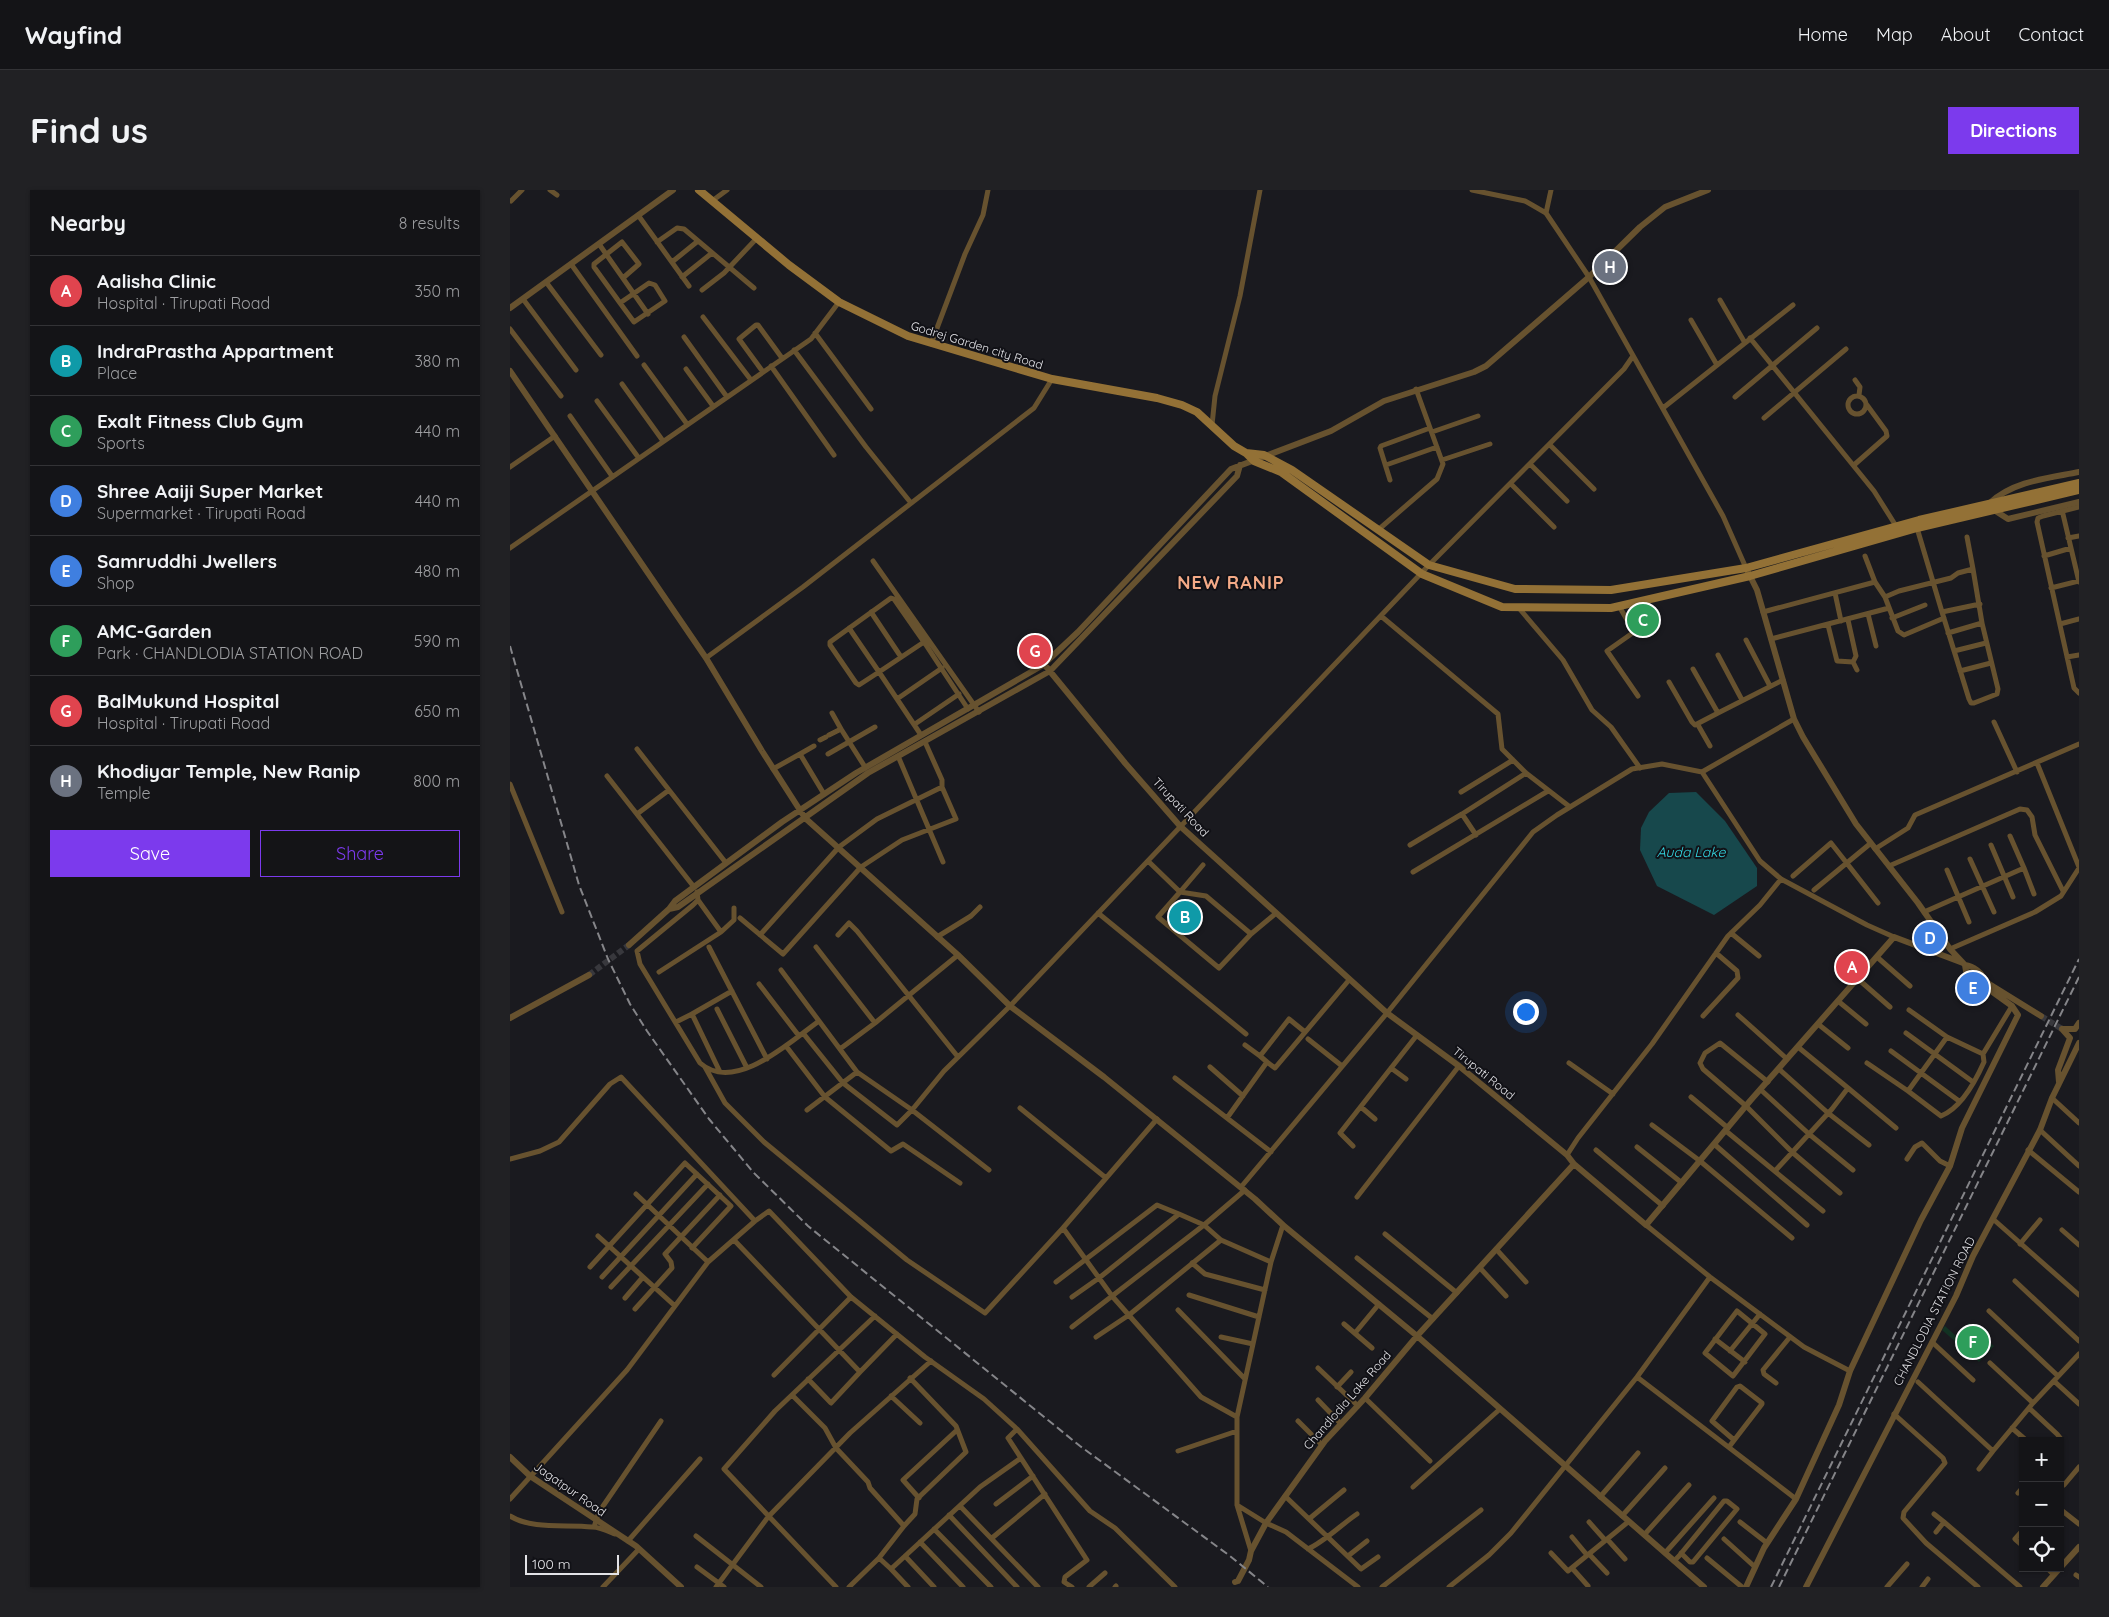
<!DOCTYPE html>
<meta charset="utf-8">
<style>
body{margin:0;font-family:Quicksand,sans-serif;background:#212124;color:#f1f3f6}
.controls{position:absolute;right:15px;bottom:15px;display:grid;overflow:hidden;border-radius:0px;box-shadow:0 1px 4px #0004}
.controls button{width:45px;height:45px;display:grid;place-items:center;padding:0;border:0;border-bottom:1px solid #333336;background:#141417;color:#f1f3f6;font:25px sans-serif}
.scale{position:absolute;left:15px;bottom:12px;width:94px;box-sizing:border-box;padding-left:5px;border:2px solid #e3e3e7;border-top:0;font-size:14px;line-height:18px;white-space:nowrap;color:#e3e3e7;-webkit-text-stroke:4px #111116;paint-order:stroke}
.you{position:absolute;left:1015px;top:821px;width:18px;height:18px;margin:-12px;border:4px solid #fff;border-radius:50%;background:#1a73e8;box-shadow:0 0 0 8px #1a73e833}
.badge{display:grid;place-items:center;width:32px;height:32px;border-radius:50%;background:#7c3aed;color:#fff;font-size:16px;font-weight:700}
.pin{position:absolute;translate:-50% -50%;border:2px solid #fff;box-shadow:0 1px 5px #0006}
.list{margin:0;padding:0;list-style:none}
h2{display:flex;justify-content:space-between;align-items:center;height:65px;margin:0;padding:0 20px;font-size:21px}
h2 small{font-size:16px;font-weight:400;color:#9d9ea1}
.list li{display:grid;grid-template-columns:32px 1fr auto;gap:15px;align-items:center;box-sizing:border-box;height:70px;padding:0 20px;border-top:1px solid #333336}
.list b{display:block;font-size:19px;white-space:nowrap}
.list p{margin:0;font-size:16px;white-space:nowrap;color:#9d9ea1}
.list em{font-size:16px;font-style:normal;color:#9d9ea1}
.actions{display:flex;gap:10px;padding:15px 20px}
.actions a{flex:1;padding:11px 0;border:1px solid #7c3aed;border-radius:0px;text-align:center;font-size:18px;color:#7c3aed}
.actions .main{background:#7c3aed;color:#fff}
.icon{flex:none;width:28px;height:28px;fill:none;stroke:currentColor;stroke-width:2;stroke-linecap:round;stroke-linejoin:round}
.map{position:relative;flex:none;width:1569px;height:1397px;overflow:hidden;border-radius:0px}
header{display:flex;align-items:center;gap:30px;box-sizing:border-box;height:70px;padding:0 25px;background:#141417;border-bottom:1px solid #333336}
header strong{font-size:24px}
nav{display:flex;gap:28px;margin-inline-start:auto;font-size:18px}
.intro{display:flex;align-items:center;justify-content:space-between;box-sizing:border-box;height:120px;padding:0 30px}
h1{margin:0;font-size:35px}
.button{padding:12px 22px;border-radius:0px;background:#7c3aed;color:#fff;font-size:18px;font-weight:700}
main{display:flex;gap:30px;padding:0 30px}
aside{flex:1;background:#141417;border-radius:0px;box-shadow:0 1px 4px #0004}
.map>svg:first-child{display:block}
.green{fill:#123223}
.water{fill:#17484c}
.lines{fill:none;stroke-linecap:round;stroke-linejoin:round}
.tertiary-tunnel{stroke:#38383d;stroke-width:6;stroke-dasharray:6 3;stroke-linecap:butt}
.minor{stroke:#67522f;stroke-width:5}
.tertiary{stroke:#67522f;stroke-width:6}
.secondary{stroke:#937136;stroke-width:8}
.rail{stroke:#858589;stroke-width:2;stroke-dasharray:8 4;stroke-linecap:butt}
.labels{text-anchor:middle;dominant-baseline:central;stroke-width:4;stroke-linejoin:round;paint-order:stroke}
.street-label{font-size:12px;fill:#e3e3e7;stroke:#111116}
.water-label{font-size:14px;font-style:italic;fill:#33d6e1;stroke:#111116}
.district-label{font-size:18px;font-weight:bold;letter-spacing:1px;fill:#f4aa87;stroke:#111116}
</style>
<header>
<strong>Wayfind</strong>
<nav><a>Home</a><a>Map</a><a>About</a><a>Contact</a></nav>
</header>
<div class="intro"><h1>Find us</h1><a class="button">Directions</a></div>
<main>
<aside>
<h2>Nearby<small>8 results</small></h2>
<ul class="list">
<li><span class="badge" style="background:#e0444e">A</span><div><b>Aalisha Clinic</b><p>Hospital · Tirupati Road</p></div><em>350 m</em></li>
<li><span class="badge" style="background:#0f9aa8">B</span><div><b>IndraPrastha Appartment</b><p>Place</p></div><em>380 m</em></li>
<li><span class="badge" style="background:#2e9e5b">C</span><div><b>Exalt Fitness Club Gym</b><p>Sports</p></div><em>440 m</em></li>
<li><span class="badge" style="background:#3f7fe0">D</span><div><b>Shree Aaiji Super Market</b><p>Supermarket · Tirupati Road</p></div><em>440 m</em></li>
<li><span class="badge" style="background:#3f7fe0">E</span><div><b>Samruddhi Jwellers</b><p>Shop</p></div><em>480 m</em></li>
<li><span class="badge" style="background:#2e9e5b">F</span><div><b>AMC-Garden</b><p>Park · CHANDLODIA STATION ROAD</p></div><em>590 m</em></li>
<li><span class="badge" style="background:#e0444e">G</span><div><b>BalMukund Hospital</b><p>Hospital · Tirupati Road</p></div><em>650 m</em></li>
<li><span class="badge" style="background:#6b7280">H</span><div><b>Khodiyar Temple, New Ranip</b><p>Temple</p></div><em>800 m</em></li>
</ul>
<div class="actions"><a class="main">Save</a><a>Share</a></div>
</aside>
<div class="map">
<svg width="1569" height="1397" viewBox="0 0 1569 1397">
<rect width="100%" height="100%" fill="#1a1a1f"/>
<path class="green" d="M 1459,1133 L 1484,1156 L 1469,1172 L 1432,1140 L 1435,1136 L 1447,1147 Z"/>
<path class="water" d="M 1186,602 L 1215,631 L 1247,678 L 1247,696 L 1204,725 L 1147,696 L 1130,660 L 1131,638 L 1139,622 L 1159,603 Z"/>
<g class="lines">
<path class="tertiary-tunnel" d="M 79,785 L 119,755
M 1531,826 L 1552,839"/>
<path class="minor" d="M 40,0 L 47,5
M 962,0 L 1015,11 L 1036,23 L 1079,87 L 1213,326 L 1236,378
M 1,11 L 12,0
M 202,11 L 217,0
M 1036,23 L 1041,0
M 128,25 L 179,96
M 147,52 L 167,38 L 174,39 L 244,98
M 89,54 L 138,124
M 162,72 L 188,51
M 61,74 L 127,166
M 172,87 L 202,63
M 36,92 L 91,165
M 192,100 L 214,83 L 247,48
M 13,109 L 66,180
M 1210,110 L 1235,153
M 110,113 L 124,132 L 155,111 L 145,95 L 139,93 L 110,113 L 84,77 L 84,74 L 112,52 L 129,74 L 113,88
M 193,127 L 241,190
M 1181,130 L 1207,175
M 0,139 L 51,206
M 305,143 L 361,219
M 174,147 L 217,207
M 1240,148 L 1364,301 L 1386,336
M 421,154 L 455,64 L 473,25 L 478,0
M 284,160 L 356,257 L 401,313
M 134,175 L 177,234
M 261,176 L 324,265
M 176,179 L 203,216
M 253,182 L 229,149 L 246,135 L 248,135 L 272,168
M 1345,190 L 1350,197 L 1349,205
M 112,194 L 153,251
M1338 215a9 9 0 1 1 18 0a9 9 0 1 1-18 0Z
M 1225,207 L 1307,138
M 87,211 L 128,267
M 1153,218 L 1283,115
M 60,226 L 102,286
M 1254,228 L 1336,159
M 702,235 L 705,206 L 730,106 L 750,0
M 922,242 L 968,226
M 1040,255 L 1084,299
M 932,270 L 980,254
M 1020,274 L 1057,311
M 876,275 L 927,257
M 1344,275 L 1377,246 L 1376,241 L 1357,215
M 0,277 L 45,246
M 880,290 L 870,258 L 871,256 L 920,238
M 1001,294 L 1044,337
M 1569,317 L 1533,326 L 1528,328 L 1527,332 L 1564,498 L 1569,503
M 1552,320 L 1569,392
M 1407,338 L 1432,422 C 1441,451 1450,480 1459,509 L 1461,513 L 1464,513 L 1487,504 L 1488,499 L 1472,433 L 1438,443
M 868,340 L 927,289 L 933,274 L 906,199
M 1558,348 L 1569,346
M 0,358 L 301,149 L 329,112
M 1355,366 L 1365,392 L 1375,407
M 1534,366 L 1561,358
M 363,371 L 469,522
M 1463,379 L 1472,433
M 1541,398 L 1569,391
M 1325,403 L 1331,431
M 1109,416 L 1124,442 L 1097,461 L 1128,506
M 1008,417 L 1053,470 L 1082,520 L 1101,537 L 1130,578
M 361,422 L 391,467
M 1253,422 L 1365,392
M 1432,422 L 1470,414
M 1358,424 L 1366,456
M 871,426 L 988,524 L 992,559 L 1016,583 L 1060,617
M 1382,428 L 1415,415
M 1434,428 L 1394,445 L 1388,441 L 1375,407 L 1389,401 L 1441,388 L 1448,383 L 1463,379 L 1457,347
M 1338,430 L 1346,466 L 1343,472
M 1550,434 L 1569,429
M 1318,435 L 1327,471 L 1343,472 L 1347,480
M 339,438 L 369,482 L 349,495 L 346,493 L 320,455 L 320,452 L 381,408 L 384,409 L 414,452
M 1261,449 L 1379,418
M 1236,450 L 1260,496
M 1444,461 L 1476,453
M 1208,465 L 1232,510
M 1557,467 L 1569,465
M 196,468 L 293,397 L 524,218 L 542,189
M 1183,479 L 1208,523 L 1273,490
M 1450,481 L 1481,473
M 1159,492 L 1182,532 L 1185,535 L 1208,523
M 387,509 L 432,478
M 322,523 L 331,539
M 1484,532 L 1507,582
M 405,534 L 449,504
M 1188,535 L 1200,556
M 319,545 L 331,539 L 355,577
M 411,545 L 369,482 L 414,452 L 458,519
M 310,550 L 316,547
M 290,564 L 304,556
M 318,564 L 365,537
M 388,566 L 433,672
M 1527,573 L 1569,677
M 263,579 L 290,564 L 314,604
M 1192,582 L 1250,671 L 1271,689 L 1357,735 L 1384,747
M 97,586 L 184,697
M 0,594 L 52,722
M 159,600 L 216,673
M 951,602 L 1003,570
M 127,624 L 159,600 L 127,559
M 966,645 L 952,624 L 1016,583
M 900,655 L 952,624
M 1481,655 L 1503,707
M 1365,659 L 1398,638 L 1405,625 L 1569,554
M 1460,669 L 1484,722
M 638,671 L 670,702 L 648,727 L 709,778 L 741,744 L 696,706 L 670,702
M 1379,676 L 1510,619 L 1517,620 L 1522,627 L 1525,645 L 1553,701
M 1514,678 L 1524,704
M 1437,680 L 1459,732
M 903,682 L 1038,601
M 1283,686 L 1321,653 L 1368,713
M 1304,700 L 1361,653
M 187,702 L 188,710 L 183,715 L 127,761 L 130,774 L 190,873 C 225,904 281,851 309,831 L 347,882 L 402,920 L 434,881 L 500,816 L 919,375 L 1114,179 L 1123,166
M 670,702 L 693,675
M 1414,722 L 1514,678 L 1500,646
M 588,723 L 736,844
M 230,728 L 273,764 L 351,677 L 392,650 L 446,629 L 432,597 L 432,590 L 415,552
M 211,742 L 224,730 L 224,718
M 1221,743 L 1249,766
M 741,744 L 765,724
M 250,745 L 329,657 L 367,629 L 432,597
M 328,745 L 339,733 L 347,741 L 448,867
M 427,747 L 461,726 L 470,717
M 199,757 L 257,869
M 306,757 L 365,833 L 448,765
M 1440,759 L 1525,722 L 1551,706 L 1569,678
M 1367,767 L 1400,796
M 271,780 L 309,831
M 149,782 L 211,742 L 188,710
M 1348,789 L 1380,817
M 249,794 L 289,846
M 1328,811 L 1356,834
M 207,819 L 237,878
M 1399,820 L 1437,847 L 1473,864 L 1502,816
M 1228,825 L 1277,869
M 1193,826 L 1228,788 L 1227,781 L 1206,763
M 166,832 L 182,824
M 1308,834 L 1338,858
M 293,843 L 333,893 L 387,935 L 402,920 L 479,980
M 1396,843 L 1463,892
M 1437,847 L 1398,901 L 1431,926 C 1451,918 1466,890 1474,872 L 1473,864
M 798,849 L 832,876
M 735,855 L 750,866
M 276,856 L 315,907 L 381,961 L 393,954 L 450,993
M 330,859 L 365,833
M 1381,861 L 1449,911
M 757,872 L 765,878 L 839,790
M 1059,873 L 1103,904
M 1357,873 L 1398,901
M 195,877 L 215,913 L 254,952 L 397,1070 L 475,1123 L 553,1038
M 700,877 L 733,906
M 881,878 L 896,889
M 1269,879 L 1318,923 L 1359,955
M 210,882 L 182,824 L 222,801
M 665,888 L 761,962
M 1258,892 L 1210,853 L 1195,863 L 1190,873 L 1193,879 L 1236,916 L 1282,962 L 1330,1003
M 1338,898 L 1386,938
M 1251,900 L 1299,944 L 1343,980
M 1181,907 L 1218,938
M 1542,908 L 1569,933
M 851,917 L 865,929
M 510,918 L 596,988
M 297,920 L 347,882
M 717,928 L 757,872 L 750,866 L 779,829 L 795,842
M 647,929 L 553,1038 L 602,1106 L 691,1207 L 727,1227 L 727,1315
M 1142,935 L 1190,971 L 1282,1048
M 1530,940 L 1569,976
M 1216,941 L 1313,1021
M 1204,954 L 1297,1035
M 843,956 L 830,943 L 907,845
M 1127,957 L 1172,993
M 1086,960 L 1153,1016
M 1518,960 L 1569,1002
M 1057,965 L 1068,948 L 1142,854 L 1218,746 L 1250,715 L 1271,689
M 0,969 L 30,961 L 49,952 L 100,894 L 111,887 L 245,1031 L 198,1072 L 117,1180 L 0,1309
M 1397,969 L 1405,957 L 1412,953 L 1430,971 L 1440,976
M 1265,981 L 1322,919 L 1338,898 L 1288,857
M 731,997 L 877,823 L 1023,642 L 1047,625 L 1122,579 L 1152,574 L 1192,582 L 1284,529
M 126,1004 L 198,1072
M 847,1007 L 949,876
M 1483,1029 L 1569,1105
M 245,1031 L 259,1021 L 341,1107 L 415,1167 L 474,1209 L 507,1239 L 580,1321 L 605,1338 L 665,1397
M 1136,1035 L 1200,1087 L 1294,1157 L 1340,1181
M 1552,1040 L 1569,1055
M 875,1044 L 947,1103
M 88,1046 L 165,1116
M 224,1050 L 350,1182 L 321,1213 L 298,1189
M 1510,1054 L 1530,1030
M 986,1059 L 1016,1092
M 847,1068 L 923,1129
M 761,1072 L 773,1035
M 682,1073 L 695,1084 L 755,1100
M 80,1077 L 175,973 L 221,1016 L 182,1058
M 970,1078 L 996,1106
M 92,1087 L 187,984
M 1505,1091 L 1569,1151
M 546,1092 L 647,1015 L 669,1024
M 101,1097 L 198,994
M 679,1105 L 749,1127
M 562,1107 L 589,1088 L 669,1024 L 694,1035 L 711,1050 L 761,1072 L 727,1227
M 115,1108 L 133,1087
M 125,1119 L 162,1078 L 161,1072 L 155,1064 L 210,1005
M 668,1120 L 735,1189
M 1227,1121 L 1255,1144 L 1223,1186 L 1195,1163 Z
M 1479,1121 L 1548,1186
M 834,1134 L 862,1158
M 562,1137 L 694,1035 L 735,1000
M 845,1143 L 869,1114
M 586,1147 L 619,1125 L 711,1050
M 711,1147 L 743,1154
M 1205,1149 L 1235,1172
M 1422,1152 L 1463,1190
M 1220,1161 L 1250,1124
M 1480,1173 L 1523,1213
M 808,1178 L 848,1216
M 350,1182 L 387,1144
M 264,1185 L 341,1107
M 1127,1187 L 1286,1309
M 1544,1191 L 1569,1214
M 1408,1192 L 1483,1261 L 1523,1213 L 1569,1164
M 1266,1193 L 1254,1184 L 1253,1180 L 1280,1147
M 827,1197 L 841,1182
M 282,1205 L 315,1238 L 326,1258 L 358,1292 L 360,1298 L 394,1336 L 369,1368
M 381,1206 L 410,1233
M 855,1208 L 920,1271
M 808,1210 L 831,1234
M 1519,1218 L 1547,1244 L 1551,1249 L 1550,1253
M 1384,1224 L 1433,1268 L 1435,1273 L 1394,1322 L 1393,1328 L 1416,1353 L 1468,1397
M 788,1231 L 812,1255
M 1502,1238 L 1517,1251
M 507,1239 L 498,1248 L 577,1370 L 555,1387 L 554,1392 L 562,1397
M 1219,1257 L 1222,1253 L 1252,1214 L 1252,1213 L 1230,1196 L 1227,1197 L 1202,1231 L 1224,1250
M 668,1261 L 727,1241
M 1469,1279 L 1483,1261
M 1554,1295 L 1569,1277
M 903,1297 L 990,1219
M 1508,1303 L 1513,1297
M 775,1306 L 851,1379 L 868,1367
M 1090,1307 L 1128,1263
M 409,1308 L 393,1290 L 447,1240
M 486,1314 L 523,1286
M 450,1316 L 528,1397
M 1550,1319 L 1569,1334
M 1424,1324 L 1434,1332
M 439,1325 L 507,1397
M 0,1326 C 23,1340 56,1334 82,1337 C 90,1337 98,1341 105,1344
M 1112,1326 L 1155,1278
M 799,1329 L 834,1300
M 1079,1332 L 1095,1350
M 1230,1332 L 1257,1353
M 394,1336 L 405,1324 L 407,1309 L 456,1262 L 446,1236 L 400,1188
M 84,1337 L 89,1322 L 151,1231
M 424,1339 L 481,1397
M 1513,1340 L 1505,1349 L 1513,1356
M 1426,1342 L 1434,1332 L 1510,1397
M 1134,1345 L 1179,1295
M 186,1346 L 251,1397
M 1062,1347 L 1077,1365
M 482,1348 L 535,1304
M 1097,1349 L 1115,1369
M 1214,1349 L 1245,1377
M 118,1351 L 190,1269
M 410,1352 L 453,1397
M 798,1359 C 814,1352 832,1334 847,1324
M 741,1361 L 727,1315 L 756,1333 L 776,1342 L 848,1397
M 1041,1363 L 1058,1381 L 1118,1332
M 1155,1363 L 1204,1308
M 1079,1364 L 1097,1383
M 395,1366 L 424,1397
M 838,1366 L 857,1351
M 1197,1368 L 1232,1397
M 1164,1371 L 1169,1366 L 1214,1311 L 1217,1311 L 1227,1319 L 1183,1372 L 1180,1372 L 1171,1363
M 187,1377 L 214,1397
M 1062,1378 L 1078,1396
M 1537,1378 L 1544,1385
M 381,1379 L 398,1397
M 1566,1385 L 1569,1387
M 93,1397 L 129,1359
M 206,1397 L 258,1327 L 340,1243 L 421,1171
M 326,1397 L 214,1279 L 265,1221 L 365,1126
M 339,1397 L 369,1368 L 381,1379 L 470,1297 L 511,1268
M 579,1397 L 595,1383
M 605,1397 L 606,1396
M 872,1397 L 971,1320
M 939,1397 L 979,1365 L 1001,1343 L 1127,1187 L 1200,1087
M 1377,1397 L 1397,1374
M 1412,1397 L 1418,1389"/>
<path class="tertiary" d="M 0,118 L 163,0
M 0,181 L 196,468 L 252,561 L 295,628 L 448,765 L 500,816 L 594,887 L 745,1009 L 773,1035 L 907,1146 L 1194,1397
M 1480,313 C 1503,291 1539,288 1569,282
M 1484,320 L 1498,329 L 1569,312
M 1236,378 L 1247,400 L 1284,529 L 1293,547 L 1346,634 L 1408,713 L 1440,759 L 1455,775 L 1456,781 L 1468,790 L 1476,792 L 1531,826
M 534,474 L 615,573 L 670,636 L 877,823 L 949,876 L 1057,965 L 1064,974 L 1136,1035 L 1240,911 L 1384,747 L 1453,773
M 159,719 L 168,717 L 358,583 L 540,481 L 727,286 L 730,275
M 119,755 L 159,719 L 165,711 L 272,632 L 346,583 L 533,475 L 568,442 L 721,279 L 821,241 L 874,211 L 964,182 L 976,176 L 1079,87 L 1130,37 L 1155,17 L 1198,0
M 1455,775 C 1464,776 1472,783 1475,791
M 0,828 L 79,785
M 1552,839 L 1565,839 L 1569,833
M 1549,892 L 1548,880 L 1560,848 L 1552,839
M 0,1267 L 20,1286 L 126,1356 L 171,1397
M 1550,1378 L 1569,1357
M 725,1392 L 728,1391 L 739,1370 L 741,1361 L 756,1333 L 815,1251 L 855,1208 L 907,1146 L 1064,974
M 1236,1397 L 1254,1358 L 1286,1309 L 1329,1215 L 1340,1181 L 1411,1030 L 1440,976 L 1452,938 L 1508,825 L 1502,816 L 1477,798 L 1476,792
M 1296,1397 L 1446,1106 L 1463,1066 L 1530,940 L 1542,908 L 1569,853
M 1533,1397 L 1550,1378"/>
<path class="secondary" d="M 189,0 L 279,75 L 329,112 L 398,146 L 542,189 L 647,208 L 672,215 L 687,222 L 724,256 L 736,263
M 1569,293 L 1409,330 L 1236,378 L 1101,400 L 1005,399 L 919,375 L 782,280 L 754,265 L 736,263 L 744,271 L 771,282 L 912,384 L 992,417 L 1101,418 L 1240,386 L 1407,338 L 1569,300"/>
<path class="rail" d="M 0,456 L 69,695 L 98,769 L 120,814 L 137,841 L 199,929 L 243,982 L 298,1036 L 570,1256 L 720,1366 L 758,1397
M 1261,1397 L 1569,769
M 1269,1397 L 1569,787"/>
</g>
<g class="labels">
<g class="street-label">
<text transform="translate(467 155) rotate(17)">Godrej Garden city Road</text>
<text transform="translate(671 617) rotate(47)">Tirupati Road</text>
<text transform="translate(974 883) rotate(39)">Tirupati Road</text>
<text transform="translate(1424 1121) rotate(-63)">CHANDLODIA STATION ROAD</text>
<text transform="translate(837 1210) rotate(-49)">Chandlodia Lake Road</text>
<text transform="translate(60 1299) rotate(35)">Jagatpur Road</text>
</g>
<g class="water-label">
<text x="1181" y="662">Auda Lake</text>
</g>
<g class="district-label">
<text x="721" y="392">NEW RANIP</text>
</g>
</g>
</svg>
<div class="controls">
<button>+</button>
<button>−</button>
<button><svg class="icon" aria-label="locate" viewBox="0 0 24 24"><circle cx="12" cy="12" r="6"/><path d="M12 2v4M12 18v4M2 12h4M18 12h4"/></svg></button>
</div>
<div class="scale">100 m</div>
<div class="you"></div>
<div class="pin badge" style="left:1342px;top:777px;background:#e0444e">A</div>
<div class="pin badge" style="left:675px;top:727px;background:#0f9aa8">B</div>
<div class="pin badge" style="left:1133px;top:430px;background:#2e9e5b">C</div>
<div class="pin badge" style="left:1420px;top:748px;background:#3f7fe0">D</div>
<div class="pin badge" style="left:1463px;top:798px;background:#3f7fe0">E</div>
<div class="pin badge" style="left:1463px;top:1152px;background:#2e9e5b">F</div>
<div class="pin badge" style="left:525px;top:461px;background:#e0444e">G</div>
<div class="pin badge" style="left:1100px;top:77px;background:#6b7280">H</div>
</div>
</main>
